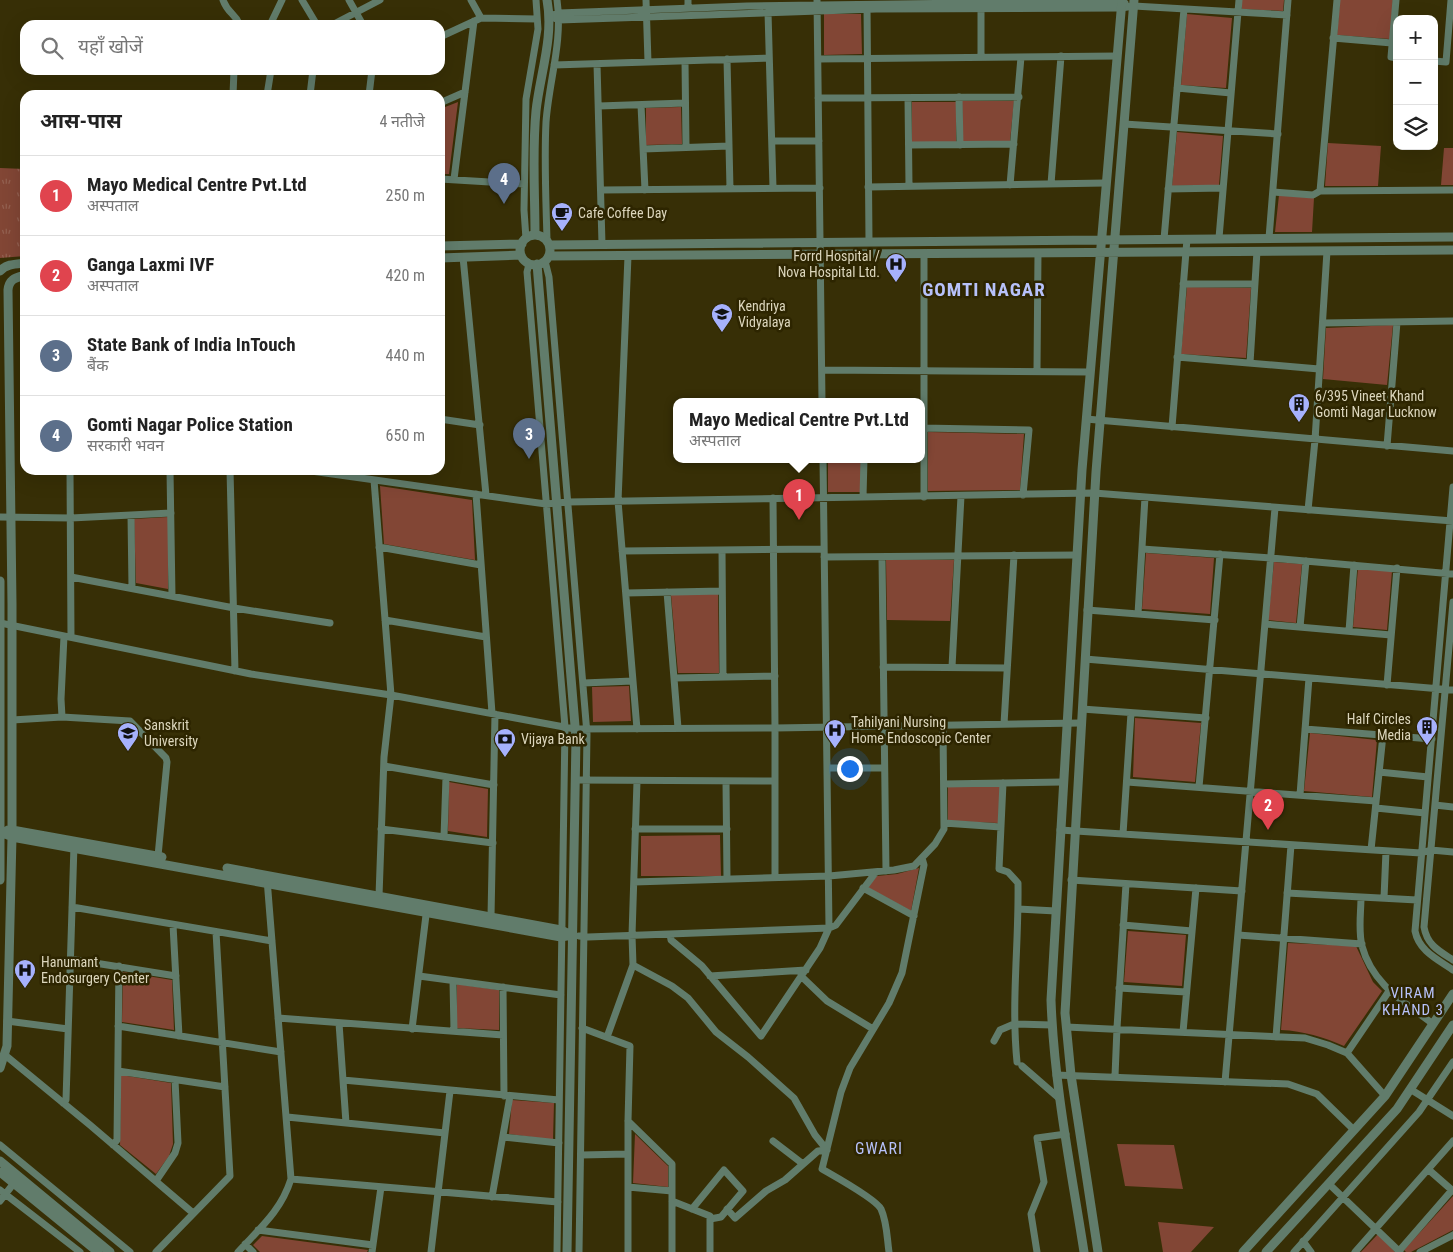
<!DOCTYPE html>
<html lang="hi">
<meta charset="utf-8">
<style>
body{margin:0;font-family:"Roboto Condensed","Noto Sans Devanagari",sans-serif;background:#f2f2f2;color:#222}
.controls{position:absolute;right:15px;top:15px;display:grid;overflow:hidden;border-radius:10px;box-shadow:0 5px 20px #0002}
.controls button{width:45px;height:45px;display:grid;place-items:center;padding:0;border:0;border-bottom:1px solid #e0e0e0;background:#fff;color:#222;font:25px sans-serif}
.you{position:absolute;left:849px;top:768px;width:18px;height:18px;margin:-12px;border:4px solid #fff;border-radius:50%;background:#1a73e8;box-shadow:0 0 0 8px #1a73e833}
.badge{display:grid;place-items:center;width:32px;height:32px;border-radius:50%;background:#5d6284;color:#fff;font-size:16px;font-weight:700}
.pin{position:absolute;translate:-50% -41px;filter:drop-shadow(0 1px 2px #0008)}
.pin::after{content:'';position:absolute;top:26px;width:18px;height:15px;background:inherit;clip-path:polygon(0 0,100% 0,50% 100%)}
.popup{position:absolute;left:673px;top:398px;width:252px;height:65px;box-sizing:border-box;display:grid;place-content:center;border-radius:10px;background:#fff;filter:drop-shadow(0 1px 4px #0005);font-size:16px;white-space:nowrap;color:#767676}
.popup b{font-size:19px;color:#222}
.popup::after{content:'';position:absolute;left:50%;top:100%;margin-left:-10px;border:10px solid transparent;border-top-color:#fff}
.list{margin:0;padding:0;list-style:none}
h2{display:flex;justify-content:space-between;align-items:center;height:65px;margin:0;padding:0 20px;font-size:21px}
h2 small{font-size:16px;font-weight:400;color:#767676}
.list li{display:grid;grid-template-columns:32px 1fr auto;gap:15px;align-items:center;box-sizing:border-box;height:80px;padding:0 20px;border-top:1px solid #e0e0e0}
.list b{display:block;font-size:19px;white-space:nowrap}
.list p{margin:0;font-size:16px;white-space:nowrap;color:#767676}
.list em{font-size:16px;font-style:normal;color:#767676}
.icon{flex:none;width:28px;height:28px;fill:none;stroke:currentColor;stroke-width:2;stroke-linecap:round;stroke-linejoin:round}
.map{position:relative;flex:none;width:1453px;height:1252px;overflow:hidden}
.search{position:absolute;background:#fff;box-shadow:0 5px 20px #0002;left:20px;top:20px;width:425px;height:55px;display:flex;align-items:center;gap:12px;box-sizing:border-box;padding:0 18px;border-radius:15px;color:#767676;font-size:19px}
.panel{position:absolute;background:#fff;box-shadow:0 5px 20px #0002;left:20px;top:90px;width:425px;height:385px;border-radius:15px}
.map>svg:first-child{display:block}
.grass{fill:url(#grass-tufts)}
.green{fill:#824635}
.lines{fill:none;stroke-linecap:round;stroke-linejoin:round}
.minor{stroke:#617c6b;stroke-width:7}
.tertiary{stroke:#617c6b;stroke-width:9}
.labels{text-anchor:middle;dominant-baseline:central;stroke-width:5;stroke-linejoin:round;paint-order:stroke}
.poi-label{font-size:14px;fill:#dcd6bc;stroke:#2d2500;text-anchor:start}
.neighbourhood-label{font-size:15px;letter-spacing:1px;fill:#b7c1f9;stroke:#2d2500}
.quarter-label{font-size:16px;letter-spacing:1px;fill:#b7c1f9;stroke:#2d2500}
.district-label{font-size:19px;font-weight:bold;letter-spacing:1px;fill:#b7c1f9;stroke:#2d2500}
</style>
<div class="map">
<svg width="1453" height="1252" viewBox="0 0 1453 1252">
<defs>
<pattern id="grass-tufts" width="24" height="20" patternUnits="userSpaceOnUse" patternTransform="scale(1.25)"><rect width="24" height="20" fill="#824635"/><path d="M3 7l-1-3M5 7V3M7 7l1-3M15 17l-1-3M17 17v-4M19 17l1-3" fill="none" stroke="#936050"/></pattern>
</defs>
<rect width="100%" height="100%" fill="#372f06"/>
<path class="grass" d="M 0,168 L 25,169 L 25,256 L 0,258 Z"/>
<path class="green" d="M 1242,0 L 1284,0 L 1283,11 L 1242,9 Z
M 1340,0 L 1393,0 L 1390,39 L 1337,35 Z
M 824,14 L 861,14 L 862,54 L 824,55 Z
M 1187,14 L 1232,18 L 1226,88 L 1181,85 Z
M 962,101 L 1014,101 L 1010,141 L 963,141 Z
M 458,102 L 449,174 L 440,174 L 440,109 Z
M 912,102 L 956,102 L 956,142 L 912,142 Z
M 681,107 L 682,144 L 646,145 L 646,108 Z
M 1177,132 L 1223,136 L 1219,185 L 1172,186 Z
M 1328,143 L 1381,146 L 1378,186 L 1325,186 Z
M 1444,148 L 1453,148 L 1453,185 L 1441,185 Z
M 1279,195 L 1314,198 L 1312,232 L 1275,232 Z
M 1187,287 L 1251,288 L 1246,358 L 1181,354 Z
M 1393,325 L 1387,385 L 1323,379 L 1326,328 Z
M 928,432 L 1024,434 L 1020,490 L 928,491 Z
M 828,459 L 863,459 L 863,492 L 828,492 Z
M 380,486 L 472,500 L 475,560 L 384,544 Z
M 168,517 L 168,589 L 136,583 L 134,519 Z
M 1146,553 L 1214,558 L 1210,614 L 1142,609 Z
M 886,559 L 954,560 L 950,621 L 887,620 Z
M 1274,562 L 1302,564 L 1296,623 L 1268,620 Z
M 1358,568 L 1392,571 L 1387,630 L 1353,627 Z
M 718,593 L 719,673 L 678,673 L 671,595 Z
M 629,686 L 631,721 L 593,722 L 592,687 Z
M 1135,718 L 1201,723 L 1195,782 L 1133,777 Z
M 1310,733 L 1377,740 L 1372,797 L 1304,791 Z
M 449,782 L 488,789 L 487,837 L 448,831 Z
M 948,787 L 1001,787 L 998,823 L 948,821 Z
M 720,835 L 721,876 L 641,876 L 641,836 Z
M 919,868 L 911,911 L 867,887 L 877,876 L 897,874 Z
M 1128,931 L 1186,935 L 1182,986 L 1124,982 Z
M 1288,943 L 1356,946 L 1373,982 L 1382,991 L 1344,1046 C 1323,1037 1304,1031 1281,1030 Z
M 123,972 L 172,980 L 174,1030 L 122,1022 Z
M 457,984 L 499,990 L 499,1030 L 457,1028 Z
M 121,1075 L 171,1083 L 173,1144 L 169,1156 L 156,1174 L 120,1145 Z
M 512,1100 L 554,1103 L 553,1140 L 509,1134 Z
M 635,1134 L 668,1166 L 668,1187 L 633,1183 Z
M 1117,1144 L 1174,1145 L 1183,1189 L 1125,1186 Z
M 1453,1196 L 1453,1230 L 1411,1252 L 1406,1252 L 1404,1250 Z
M 1158,1222 L 1214,1227 L 1191,1252 L 1163,1252 Z
M 1378,1234 L 1395,1252 L 1361,1252 Z
M 262,1236 L 368,1250 L 367,1252 L 260,1252 L 253,1245 Z"/>
<g class="lines">
<path class="minor" d="M 223,0 C 228,14 235,13 240,25
M 302,0 L 317,25
M 349,0 L 363,25
M 471,0 L 481,18
M 646,0 L 648,62
M 688,0 L 688,8
M 817,0 L 822,401
M 1396,0 L 1391,57 L 1397,58
M 867,5 L 869,241
M 768,12 L 773,188
M 549,16 L 559,20 L 876,9 L 1121,8 L 1134,6 L 1287,15
M 549,16 L 559,13 L 747,6 L 1121,1 L 1125,3
M 270,25 L 282,0
M 332,25 L 380,0
M 440,37 L 481,18 L 537,19
M 1333,38 L 1392,43
M 981,57 L 981,5
M 727,59 L 730,189
M 818,59 L 1117,56
M 685,61 L 686,147
M 1434,61 L 1446,62 L 1451,0
M 597,64 L 602,244
M 554,65 L 769,58
M 1177,88 L 1231,93
M 233,95 L 234,70
M 267,95 L 271,70
M 310,95 L 313,70
M 369,95 L 372,70
M 959,97 L 960,145
M 818,98 L 1019,97
M 908,98 L 909,186
M 440,103 L 465,92
M 641,105 L 645,190
M 599,106 L 685,103
M 1124,124 L 1278,134
M 772,141 L 819,141
M 909,145 L 1014,144
M 643,149 L 729,146
M 440,179 L 524,184
M 454,179 L 474,21
M 1051,184 L 1061,56
M 1010,185 L 1021,57
M 868,187 L 1105,183
M 1168,189 L 1223,188
M 602,190 L 820,188
M 1320,191 L 1337,0
M 1273,192 L 1313,195 L 1320,191 L 1453,190
M 1219,238 L 1239,0
M 1269,238 L 1288,0
M 526,239 L 524,210 L 526,99 L 538,29 L 536,0
M 1164,239 L 1184,9
M 547,240 C 546,201 544,161 546,122 C 549,81 563,41 557,0
M 924,253 L 924,497
M 628,256 L 618,501 L 637,729
M 463,257 L 486,495
M 545,261 L 549,277 L 587,734 L 579,1252
M 529,264 L 527,272 L 565,727 L 557,1252
M 1183,284 L 1255,284
M 1323,323 L 1453,321
M 1177,357 L 1319,369
M 1250,363 L 1257,251
M 822,370 L 1090,372
M 1037,371 L 1038,253
M 440,419 L 480,425
M 1086,419 L 1453,451
M 1172,427 L 1187,239
M 922,428 L 1029,430 L 1023,495
M 1387,446 L 1397,322
M 70,470 L 71,637
M 170,470 L 172,596
M 230,470 L 235,671
M 304,470 L 546,504 L 568,502 L 1094,493 L 1453,521
M 374,480 L 391,695 L 384,757 L 379,896
M 1453,487 L 1415,931 C 1419,951 1437,959 1453,970
M 476,494 L 492,713
M 863,497 L 864,459
M 773,498 L 775,728 L 775,877
M 1308,510 L 1315,440 L 1327,251
M 131,515 L 132,588
M 0,517 L 71,518 L 171,513
M 379,547 L 481,565
M 1142,549 L 1271,558 L 1453,574
M 722,550 L 723,677
M 622,551 L 824,549
M 824,557 L 1077,555
M 882,557 L 886,871
M 71,577 L 234,608 L 330,623
M 667,592 L 678,728
M 626,593 L 722,591
M 1453,602 L 1424,927 C 1427,945 1439,951 1453,960
M 1087,610 L 1215,620
M 1138,614 L 1145,497
M 385,620 L 486,637
M 0,623 L 251,674 L 391,695 L 575,729 L 775,728 L 1081,723
M 1265,624 L 1391,635
M 1300,627 L 1306,561
M 1349,631 L 1354,565
M 1085,659 L 1453,690
M 883,667 L 1007,668
M 952,667 L 961,496
M 674,678 L 775,676
M 583,683 L 633,681
M 1387,685 L 1397,568
M 1082,709 L 1206,718
M 62,717 L 61,699 L 64,636
M 12,720 L 62,717 L 130,721 L 166,758 L 167,762 L 158,856
M 1004,724 L 1014,555
M 1305,729 L 1432,739
M 384,766 L 494,785
M 827,768 L 884,768
M 1379,772 L 1428,777
M 575,780 L 775,781
M 726,781 L 727,879
M 1127,782 L 1376,801
M 1003,783 L 999,869 L 1008,872 L 1018,883 C 1019,943 1011,1002 1017,1062
M 944,784 L 1063,782
M 1199,787 L 1220,554
M 1300,795 L 1309,678
M 1435,805 L 1453,807
M 1376,808 L 1425,813
M 944,823 L 1001,827
M 381,829 L 493,843
M 635,829 L 727,829
M 1060,830 L 1421,853 L 1431,850 L 1453,852
M 1123,834 L 1131,713
M 444,837 L 446,777
M 1371,850 L 1383,735
M 1071,880 L 1242,891
M 634,882 L 829,876 L 894,870 L 914,866 L 935,844 L 944,829 L 943,725
M 863,888 L 914,916
M 1287,893 L 1417,900
M 1361,897 C 1361,913 1358,930 1362,946 C 1372,984 1404,1002 1433,1024
M 1384,898 L 1386,851
M 72,907 L 272,941
M 1018,909 L 1056,911
M 491,917 L 495,714
M 173,925 L 179,1036
M 1123,925 L 1192,931
M 670,934 L 671,940 L 702,966 L 761,1036 L 820,948 L 829,928 L 823,459
M 1238,935 L 1362,944
M 579,936 L 588,937 L 829,928 L 836,925 L 876,872
M 70,959 L 176,976
M 633,965 L 672,986 L 688,998 L 716,1032 L 748,1057 L 794,1098 L 815,1135 L 827,1150
M 419,976 L 561,995
M 710,976 L 806,970
M 801,976 L 827,1001 L 873,1029
M 453,981 L 454,1031
M 503,987 L 504,1096
M 1119,988 L 1186,992
M 278,1018 L 503,1035
M 7,1021 L 68,1029
M 339,1023 L 346,1123
M 118,1026 L 281,1052
M 1066,1027 L 1305,1038 L 1328,1045 L 1347,1053 L 1385,1096
M 582,1028 L 630,1046 L 628,1121 L 628,1252
M 412,1029 L 427,907
M 1183,1032 L 1196,888
M 607,1037 L 633,965 L 632,935 L 637,781
M 1276,1037 L 1291,845
M 994,1041 L 1000,1030 L 1014,1024 L 1052,1025
M 1347,1053 L 1389,991
M 5,1055 L 90,1125 L 193,1213
M 1022,1066 L 1060,1099
M 118,1071 L 225,1087
M 1056,1075 L 1288,1084 L 1317,1094 L 1354,1130
M 1115,1076 L 1117,1028 L 1126,884
M 343,1080 L 559,1100
M 1225,1082 L 1275,508
M 1410,1089 L 1453,1116
M 63,1103 L 66,1100 L 74,845
M 287,1117 L 445,1133
M 628,1121 L 672,1164 L 672,1252
M 503,1137 L 559,1143
M 773,1141 L 803,1164
M 0,1145 L 130,1252
M 113,1145 L 117,1140 L 119,966
M 581,1155 L 628,1154
M 1429,1170 L 1453,1191
M 291,1179 L 558,1202
M 156,1181 L 175,1153 L 178,1143 L 175,1080
M 1329,1184 L 1400,1252
M 628,1187 L 672,1191
M 0,1190 L 80,1252
M 492,1197 L 510,1096
M 0,1201 L 14,1183
M 672,1201 L 710,1216 L 710,1252
M 692,1209 L 724,1170 L 743,1191 L 721,1217 L 710,1219
M 727,1209 L 735,1218 L 766,1191 L 785,1180 L 818,1151 L 827,1150
M 258,1230 L 373,1245
M 1303,1241 L 1311,1252
M 245,1244 L 253,1252
M 1399,1251 L 1452,1190
M 156,1252 L 230,1176 L 216,932
M 238,1252 C 260,1228 281,1211 291,1179 L 267,879
M 372,1252 L 381,1187
M 431,1252 L 450,1091
M 889,1252 C 887,1238 887,1222 881,1209 C 876,1199 834,1176 822,1169 L 841,1092 L 850,1068 L 889,1003 L 902,973 L 924,865 L 922,858
M 1037,1252 L 1031,1214 L 1044,1182 L 1037,1138 L 1066,1134
M 1294,1252 L 1419,1112 L 1453,1062
M 1355,1252 L 1453,1141
M 1420,1252 L 1453,1235"/>
<path class="tertiary" d="M 535,235 C 535,194 532,152 536,111 C 540,74 554,37 547,0
M520 250a15 15 0 1 1 30 0a15 15 0 1 1-30 0Z
M 549,245 L 1453,237
M 440,246 L 522,244
M 549,256 L 1453,250
M 440,258 L 521,255
M 537,264 L 576,738 L 567,1252
M 0,271 C 6,264 16,264 25,263
M 0,581 L 0,880
M 8,830 L 12,830 L 162,857
M 1,832 L 12,837 L 561,937 L 572,935
M 227,868 L 561,930 L 572,935
M 0,1068 L 7,1046 L 12,837 L 12,604 L 8,290 C 9,279 15,278 25,275
M 0,1161 L 110,1252
M 0,1172 L 98,1252
M 1084,1252 C 1071,1169 1054,1085 1051,1000 L 1082,470 L 1122,0
M 1098,1252 L 1071,1075 L 1065,1013 L 1096,472 L 1134,0
M 1243,1252 L 1385,1096 L 1453,994
M 1266,1252 L 1397,1109 L 1453,1025"/>
</g>
<defs>
<g id="cafe-pin" transform="scale(1.125)"><path d="M0 17L-7.5 6A9.5 9.5 0 1 1 7.5 6Z" fill="#a6b1fc" stroke="#2d2500"/><path d="M-5.5-4.5H6V0H3Q3 3.5 0 3.5H-2.5Q-5.5 3.5-5.5 0ZM3-3.2v2h1.7v-2ZM-6 4.5H4V6H-6Z" fill="#111"/></g>
<g id="hospital-pin" transform="scale(1.125)"><path d="M0 17L-7.5 6A9.5 9.5 0 1 1 7.5 6Z" fill="#a6b1fc" stroke="#2d2500"/><path d="M-5-5h3v3.5h4V-5h3V5h-3V1.5h-4V5h-3Z" fill="#111"/></g>
<g id="school-pin" transform="scale(1.125)"><path d="M0 17L-7.5 6A9.5 9.5 0 1 1 7.5 6Z" fill="#a6b1fc" stroke="#2d2500"/><path d="M0-5L7-2L0 1L-7-2ZM-4 1L0 2.5L4 1V4Q0 6-4 4Z" fill="#111"/></g>
<g id="building-pin" transform="scale(1.125)"><path d="M0 17L-7.5 6A9.5 9.5 0 1 1 7.5 6Z" fill="#a6b1fc" stroke="#2d2500"/><path d="M-4-6H4V6H1V3H-1V6H-4ZM-2.5-4.3h1.7v1.8h-1.7ZM.8-4.3h1.7v1.8H.8ZM-2.5-1h1.7V.8h-1.7ZM.8-1h1.7V.8H.8Z" fill="#111"/></g>
<g id="bank-pin" transform="scale(1.125)"><path d="M0 17L-7.5 6A9.5 9.5 0 1 1 7.5 6Z" fill="#a6b1fc" stroke="#2d2500"/><path d="M-6-4H6V4H-6ZM0-2.3a2.3 2.3 0 1 0 0 4.6a2.3 2.3 0 1 0 0-4.6Z" fill="#111"/></g>
</defs>
<g fill-rule="evenodd">
<use href="#cafe-pin" x="562" y="213"/>
<use href="#hospital-pin" x="896" y="264"/>
<use href="#school-pin" x="722" y="314"/>
<use href="#building-pin" x="1299" y="404"/>
<use href="#building-pin" x="1427" y="727"/>
<use href="#hospital-pin" x="835" y="730"/>
<use href="#school-pin" x="128" y="733"/>
<use href="#bank-pin" x="505" y="739"/>
<use href="#hospital-pin" x="25" y="970"/>
</g>
<g class="labels">
<g class="poi-label">
<text x="578" y="213">Cafe Coffee Day</text>
<text x="880" y="256" text-anchor="end">Forrd Hospital /<tspan x="880" dy="16">Nova Hospital Ltd.</tspan></text>
<text x="738" y="306">Kendriya<tspan x="738" dy="16">Vidyalaya</tspan></text>
<text x="1315" y="396">6/395 Vineet Khand<tspan x="1315" dy="16">Gomti Nagar Lucknow</tspan></text>
<text x="1411" y="719" text-anchor="end">Half Circles<tspan x="1411" dy="16">Media</tspan></text>
<text x="851" y="722">Tahilyani Nursing<tspan x="851" dy="16">Home Endoscopic Center</tspan></text>
<text x="144" y="725">Sanskrit<tspan x="144" dy="16">University</tspan></text>
<text x="521" y="739">Vijaya Bank</text>
<text x="41" y="962">Hanumant<tspan x="41" dy="16">Endosurgery Center</tspan></text>
</g>
<g class="neighbourhood-label">
<text x="1413" y="993">VIRAM<tspan x="1413" dy="17">KHAND 3</tspan></text>
</g>
<g class="quarter-label">
<text x="879" y="1148">GWARI</text>
</g>
<g class="district-label">
<text x="984" y="289">GOMTI NAGAR</text>
</g>
</g>
</svg>
<div class="controls">
<button>+</button>
<button>−</button>
<button><svg class="icon" aria-label="layers" viewBox="0 0 24 24"><path d="M12 4l9 5-9 5-9-5zM3 14l9 5 9-5"/></svg></button>
</div>
<div class="you"></div>
<div class="pin badge" style="left:799px;top:520px;background:#e0444e">1</div>
<div class="popup"><b>Mayo Medical Centre Pvt.Ltd</b>अस्पताल</div>
<div class="pin badge" style="left:1268px;top:830px;background:#e0444e">2</div>
<div class="pin badge" style="left:529px;top:459px;background:#5c6f8a">3</div>
<div class="pin badge" style="left:504px;top:204px;background:#5c6f8a">4</div>
<div class="search"><svg class="icon" aria-label="search" viewBox="0 0 24 24"><circle cx="10" cy="10" r="6"/><path d="M15 15l6 6"/></svg>यहाँ खोजें</div>
<section class="panel">
<h2>आस-पास<small>4 नतीजे</small></h2>
<ul class="list">
<li><span class="badge" style="background:#e0444e">1</span><div><b>Mayo Medical Centre Pvt.Ltd</b><p>अस्पताल</p></div><em>250 m</em></li>
<li><span class="badge" style="background:#e0444e">2</span><div><b>Ganga Laxmi IVF</b><p>अस्पताल</p></div><em>420 m</em></li>
<li><span class="badge" style="background:#5c6f8a">3</span><div><b>State Bank of India InTouch</b><p>बैंक</p></div><em>440 m</em></li>
<li><span class="badge" style="background:#5c6f8a">4</span><div><b>Gomti Nagar Police Station</b><p>सरकारी भवन</p></div><em>650 m</em></li>
</ul>
</section>
</div>
